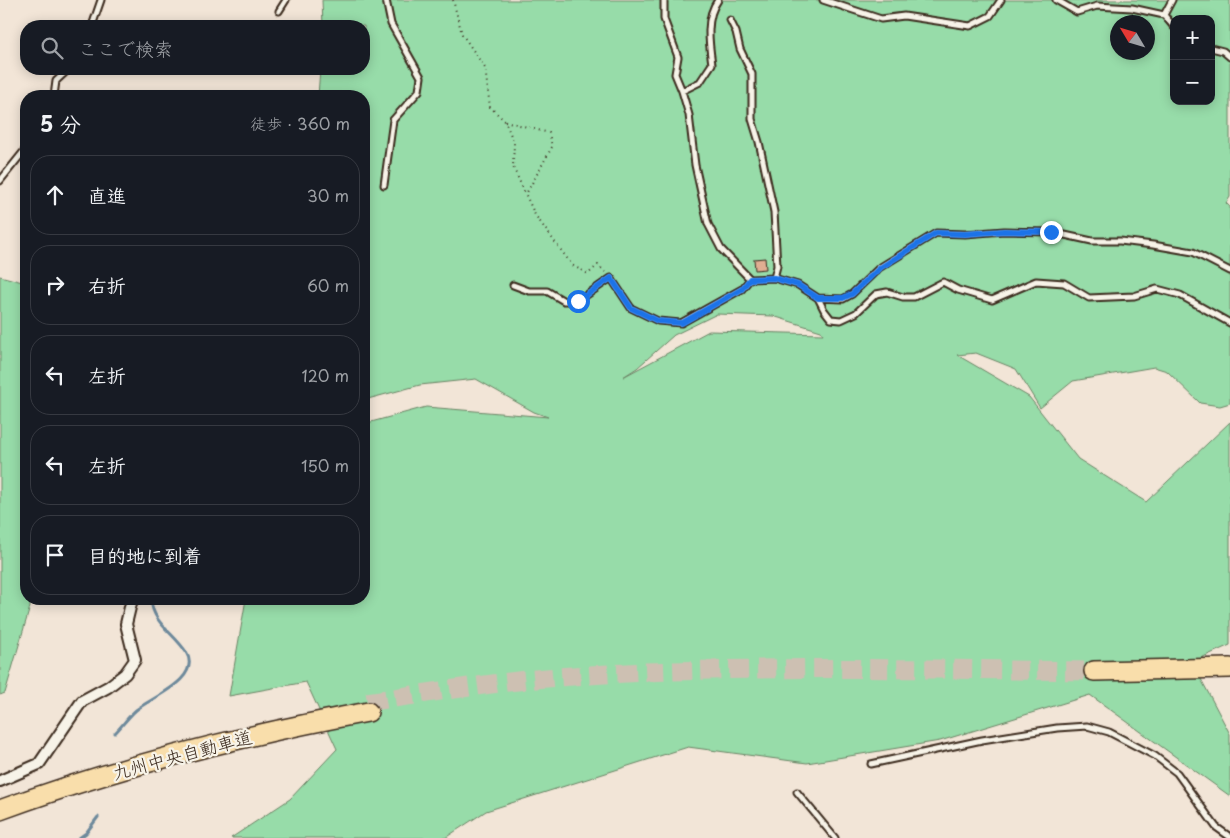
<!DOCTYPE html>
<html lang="ja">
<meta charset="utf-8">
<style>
body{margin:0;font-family:"Playpen Sans","Klee One",sans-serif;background:#242831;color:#f1f3f6}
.controls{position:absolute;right:15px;top:15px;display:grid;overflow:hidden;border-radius:10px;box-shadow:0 2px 12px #0003}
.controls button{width:45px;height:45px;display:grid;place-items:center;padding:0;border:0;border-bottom:1px solid #363941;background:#171b24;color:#f1f3f6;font:25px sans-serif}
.compass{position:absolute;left:1110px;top:15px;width:45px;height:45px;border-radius:50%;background:#171b24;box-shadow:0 2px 12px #0003;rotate:308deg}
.stop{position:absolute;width:15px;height:15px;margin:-11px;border:4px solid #1a73e8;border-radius:50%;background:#fff}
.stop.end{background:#1a73e8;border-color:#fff;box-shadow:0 1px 5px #0008}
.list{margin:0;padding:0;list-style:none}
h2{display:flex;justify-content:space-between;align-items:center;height:65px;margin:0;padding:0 20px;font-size:21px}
h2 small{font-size:16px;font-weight:400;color:#9ea1a6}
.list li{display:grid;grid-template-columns:32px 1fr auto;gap:15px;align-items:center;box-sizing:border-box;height:80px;margin:0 10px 10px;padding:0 10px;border:1px solid #363941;border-radius:20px}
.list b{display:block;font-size:19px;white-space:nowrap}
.list em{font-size:16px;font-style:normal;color:#9ea1a6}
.icon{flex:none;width:28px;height:28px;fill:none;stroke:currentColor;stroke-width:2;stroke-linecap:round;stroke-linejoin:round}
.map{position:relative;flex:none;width:1230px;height:838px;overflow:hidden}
.search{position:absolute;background:#171b24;box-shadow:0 2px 12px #0003;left:20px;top:20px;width:350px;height:55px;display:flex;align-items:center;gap:12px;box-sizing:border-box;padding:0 18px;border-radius:20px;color:#9ea1a6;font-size:19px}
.panel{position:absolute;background:#171b24;box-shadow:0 2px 12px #0003;left:20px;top:90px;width:350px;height:515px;border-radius:20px}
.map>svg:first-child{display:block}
.green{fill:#97dca9;stroke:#698364;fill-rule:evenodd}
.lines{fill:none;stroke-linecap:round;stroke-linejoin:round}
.stream{stroke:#6d899b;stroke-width:3}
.building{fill:#e0ae92;stroke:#3b2a1e}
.highway-tunnel{stroke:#cdc0b2;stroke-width:19;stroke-dasharray:19 9;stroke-linecap:butt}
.lane-casing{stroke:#3b2a1e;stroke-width:9}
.street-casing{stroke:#3b2a1e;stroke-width:14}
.highway-casing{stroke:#3b2a1e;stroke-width:22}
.path{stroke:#3b2a1e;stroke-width:2;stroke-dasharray:1 4;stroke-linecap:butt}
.lane{stroke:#f7f3e8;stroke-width:5}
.street{stroke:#f7f3e8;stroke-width:10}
.highway{stroke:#f9deab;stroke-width:19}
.route{stroke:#1a73e8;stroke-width:6}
.labels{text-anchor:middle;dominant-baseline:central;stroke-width:4.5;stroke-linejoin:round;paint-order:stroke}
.street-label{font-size:18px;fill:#3b2a1e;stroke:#f7f3e8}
</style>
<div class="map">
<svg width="1230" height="838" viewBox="0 0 1230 838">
<rect width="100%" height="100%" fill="#f2e5d7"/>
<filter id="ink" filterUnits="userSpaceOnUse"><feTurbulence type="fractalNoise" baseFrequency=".02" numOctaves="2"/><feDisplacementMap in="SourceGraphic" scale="10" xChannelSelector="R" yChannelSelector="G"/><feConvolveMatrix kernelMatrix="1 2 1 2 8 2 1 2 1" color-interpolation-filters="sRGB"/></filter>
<g filter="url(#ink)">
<path class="green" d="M 322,0 L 1230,0 L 1230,197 L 1226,203 L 1230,207 L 1230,403 L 1220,406 L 1200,403 L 1167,371 L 1154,367 L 1073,381 L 1040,408 L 1016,369 L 976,353 L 957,355 L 1029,397 L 1078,459 L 1146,502 L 1230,422 L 1230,645 L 1192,662 L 1230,734 L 1230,796 L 1090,695 L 940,741 L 807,763 L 688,747 L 486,811 L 445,838 L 231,838 L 290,799 L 337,749 L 306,682 L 229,696 L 246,599 L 364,599 L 364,424 L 426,407 L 548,417 L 534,412 L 476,379 L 420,385 L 364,400 L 364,96 L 318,96 L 320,69 L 364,69 L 364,26 L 323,26 ZM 1174,19 L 1211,19 L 1211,101 L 1174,101 ZM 1118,22 L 1148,22 L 1148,52 L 1118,52 ZM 717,314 L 773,316 L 821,331 L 823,334 L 709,331 L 623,377 L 637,368 L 674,335 Z
M 0,276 L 26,283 L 26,599 L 30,599 L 30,607 L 5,693 L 0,695 Z"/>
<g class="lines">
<path class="stream" d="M 115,733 C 122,726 128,717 136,710 C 150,698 203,679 186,652 C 174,633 152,623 151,599
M 79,838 L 86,833 L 98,817"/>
</g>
<path class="building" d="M 765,258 L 766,269 L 755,270 L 754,259 Z"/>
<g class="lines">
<path class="highway-tunnel" d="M 367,702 C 441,691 514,679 588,675 C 756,665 925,669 1094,671"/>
<g class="lane-casing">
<path id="lane" d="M 664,0 L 664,19 L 678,57 L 675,74 L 682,91 L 700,82 L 712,64 C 709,43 705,18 718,0
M 823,0 L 881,19 L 904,16 L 970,26 L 990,16 L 1001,0
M 1056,0 L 1077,12 L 1097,6 L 1132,8 L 1164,15
M 1172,0 L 1164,15 L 1174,27
M 279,11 L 286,0
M 92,26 L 101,0
M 1211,48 L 1223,51 L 1230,57
M 682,91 L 689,115 L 695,165 L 708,224 L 721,249 L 750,279 L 774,278 L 777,266 L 774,212 L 759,142 L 752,119 L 752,74 L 740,49 L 736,32 L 730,20
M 54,96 L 56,81 L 69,69
M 0,181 L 24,151 L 26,151
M 384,185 L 393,120 L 419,91 L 421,77 L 391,24 L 386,0
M 774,278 L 798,285 L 818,298 L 843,299 L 852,294 L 879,268 L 936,233 L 965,234 L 1004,231 L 1051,232 L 1092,241 L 1120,241 L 1153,245 L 1193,252 L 1230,271
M 513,285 L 529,291 L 547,291 L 564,301 L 578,301 L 611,278 L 631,308 L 658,321 L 681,323 L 742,289 L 750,279
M 818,298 L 824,310 L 831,319 L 841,320 L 856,313 L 876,294 L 887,292 L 903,297 L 914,297 L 943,282 L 958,290 L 992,300 L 1036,281 L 1064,283 L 1089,298 L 1134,296 L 1157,289 L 1180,295 L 1230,323
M 871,764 L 982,740 L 1057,728 L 1087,726 L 1109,732 L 1155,756 L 1177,773 L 1216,827 L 1230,837
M 797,792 L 835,838"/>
</g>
<g class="street-casing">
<path id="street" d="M 0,781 L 39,764 L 82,701 L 108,687 L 125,674 L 135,660 L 126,624 L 132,599"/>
</g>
<g class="highway-casing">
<path id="highway" d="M 1094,671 L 1230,668
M 0,810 C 120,766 243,735 368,712"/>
</g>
<path class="path" d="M 453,0 L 462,34 L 485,68 L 490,107 L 505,121 L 514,143 L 513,167 L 535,215 L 572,265 L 588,274 L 598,265 L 605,272
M 505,121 L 549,133 L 552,147 L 526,194"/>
<use href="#lane" class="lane"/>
<use href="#street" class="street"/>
<use href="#highway" class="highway"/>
</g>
</g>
<g class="lines" filter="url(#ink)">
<path class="route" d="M 578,301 L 611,278 L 631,308 L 658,321 L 682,323 L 742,289 L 750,279 L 774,278 L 798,285 L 818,298 L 843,298 L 852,294 L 880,268 L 936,233 L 965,234 L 1004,231 L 1051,232"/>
</g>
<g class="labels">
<g class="street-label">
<text transform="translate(182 754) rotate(-15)">九州中央自動車道</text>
</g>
</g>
</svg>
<div class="controls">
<button>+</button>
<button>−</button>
</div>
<svg class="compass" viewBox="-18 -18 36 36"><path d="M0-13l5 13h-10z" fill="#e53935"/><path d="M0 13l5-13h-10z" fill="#9ea1a6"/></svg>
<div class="stop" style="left:578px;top:301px"></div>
<div class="stop end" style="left:1051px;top:232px"></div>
<div class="search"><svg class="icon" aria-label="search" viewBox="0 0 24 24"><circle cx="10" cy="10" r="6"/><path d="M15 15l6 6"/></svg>ここで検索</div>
<section class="panel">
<h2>5 分<small>徒歩 · 360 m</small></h2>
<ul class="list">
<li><svg class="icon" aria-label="ahead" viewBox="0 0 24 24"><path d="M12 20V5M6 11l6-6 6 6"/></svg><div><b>直進</b></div><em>30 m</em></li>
<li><svg class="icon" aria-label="right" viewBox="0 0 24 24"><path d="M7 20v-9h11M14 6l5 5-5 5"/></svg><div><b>右折</b></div><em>60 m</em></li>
<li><svg class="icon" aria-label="left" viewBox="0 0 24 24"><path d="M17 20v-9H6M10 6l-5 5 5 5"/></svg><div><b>左折</b></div><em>120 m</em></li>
<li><svg class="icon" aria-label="left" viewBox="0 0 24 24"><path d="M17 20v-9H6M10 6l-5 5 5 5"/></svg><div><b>左折</b></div><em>150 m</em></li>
<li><svg class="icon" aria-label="arrive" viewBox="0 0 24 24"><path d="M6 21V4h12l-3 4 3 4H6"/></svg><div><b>目的地に到着</b></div></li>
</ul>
</section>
</div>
